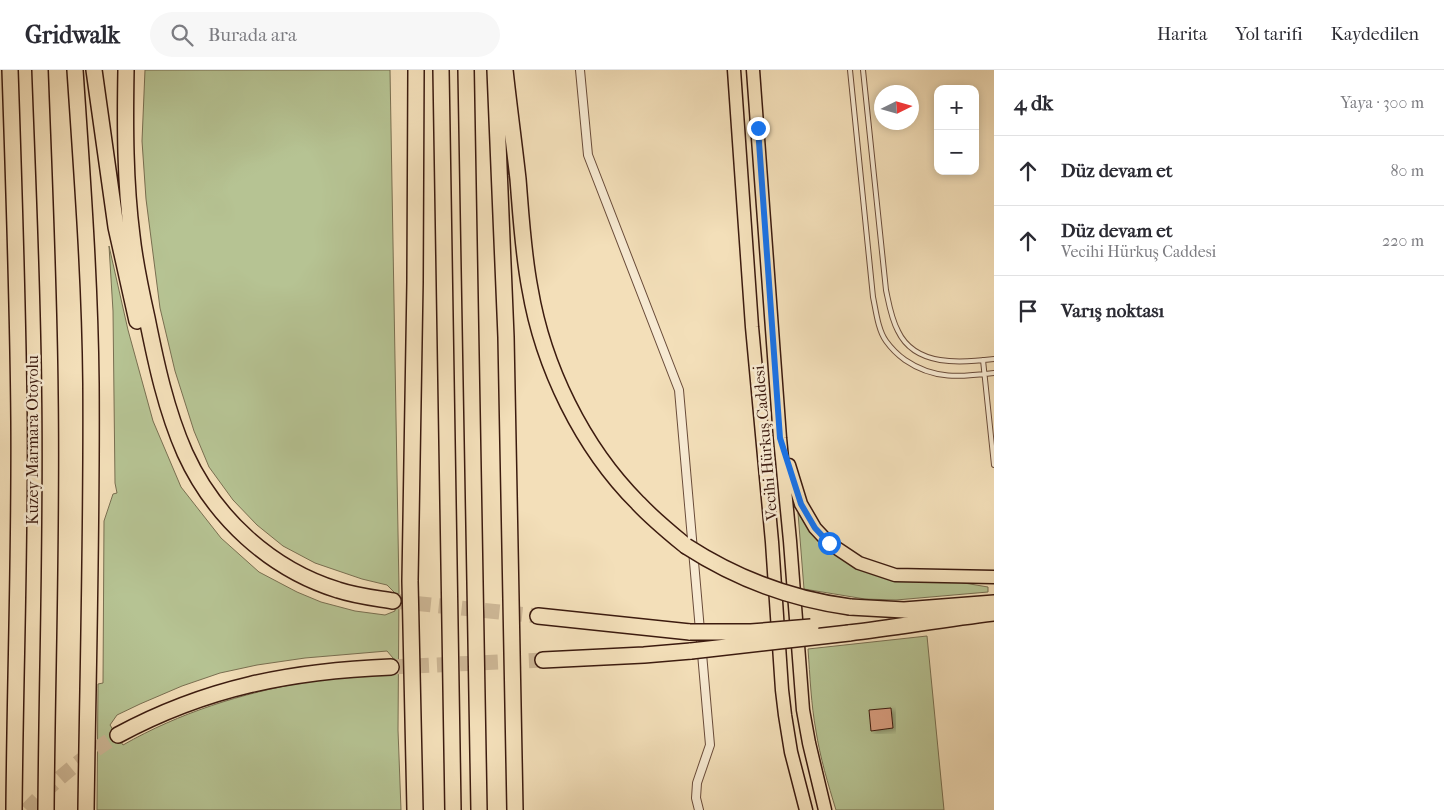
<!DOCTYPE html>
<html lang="tr">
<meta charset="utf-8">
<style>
body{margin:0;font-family:"IM FELL French Canon",serif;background:#f7f7f7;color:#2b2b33}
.controls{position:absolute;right:15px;top:15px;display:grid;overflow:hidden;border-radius:10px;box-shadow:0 2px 8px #0003}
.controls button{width:45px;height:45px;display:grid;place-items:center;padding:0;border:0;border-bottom:1px solid #e1e1e2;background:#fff;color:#2b2b33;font:25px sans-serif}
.compass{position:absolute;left:874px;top:15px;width:45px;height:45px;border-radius:50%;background:#fff;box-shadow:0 2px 8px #0003;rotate:85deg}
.stop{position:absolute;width:15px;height:15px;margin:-11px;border:4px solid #1a73e8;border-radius:50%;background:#fff}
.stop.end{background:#1a73e8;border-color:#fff;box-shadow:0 1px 5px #0008}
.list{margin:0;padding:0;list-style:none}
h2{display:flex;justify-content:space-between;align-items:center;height:65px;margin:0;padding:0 20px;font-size:21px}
h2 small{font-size:16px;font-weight:400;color:#7c7c81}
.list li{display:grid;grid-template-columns:32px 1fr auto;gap:15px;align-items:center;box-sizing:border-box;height:70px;padding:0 20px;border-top:1px solid #e1e1e2}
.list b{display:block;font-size:19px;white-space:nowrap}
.list p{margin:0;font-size:16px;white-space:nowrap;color:#7c7c81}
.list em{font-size:16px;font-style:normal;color:#7c7c81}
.icon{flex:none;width:28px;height:28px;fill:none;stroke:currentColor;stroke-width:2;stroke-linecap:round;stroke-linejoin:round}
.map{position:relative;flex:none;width:994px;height:740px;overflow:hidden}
header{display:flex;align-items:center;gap:30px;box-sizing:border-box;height:70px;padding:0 25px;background:#fff;border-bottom:1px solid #e1e1e2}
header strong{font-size:24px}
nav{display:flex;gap:28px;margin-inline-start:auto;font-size:18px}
.search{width:350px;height:45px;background:#f7f7f7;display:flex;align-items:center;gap:12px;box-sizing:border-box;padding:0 18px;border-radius:28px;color:#7c7c81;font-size:19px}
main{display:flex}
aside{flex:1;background:#fff}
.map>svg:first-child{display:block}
.green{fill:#b6c393;stroke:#796f51;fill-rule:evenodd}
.building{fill:#d99e80;stroke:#3c1b0f;filter:url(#shadow)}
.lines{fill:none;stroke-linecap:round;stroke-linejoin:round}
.highway-tunnel{stroke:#ceb897;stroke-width:15;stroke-dasharray:15 8;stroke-linecap:butt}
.lane-casing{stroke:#6a4c3a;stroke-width:6}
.street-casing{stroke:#6a4c3a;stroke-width:10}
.primary-casing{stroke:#3c1b0f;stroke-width:15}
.highway-casing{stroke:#3c1b0f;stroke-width:18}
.lane{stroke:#f7ead2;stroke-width:4}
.street{stroke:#f7ead2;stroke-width:8}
.primary{stroke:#f3dfb9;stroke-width:12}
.highway{stroke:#f3dfb9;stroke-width:15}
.highway-bridge-casing{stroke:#3c1b0f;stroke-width:18;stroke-linecap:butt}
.highway-bridge{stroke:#f3dfb9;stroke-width:15}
.route{stroke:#1a73e8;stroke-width:6}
.labels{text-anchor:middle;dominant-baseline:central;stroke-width:5;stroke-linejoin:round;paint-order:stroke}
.street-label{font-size:16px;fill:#3c1b0f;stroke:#f7ead2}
</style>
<header>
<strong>Gridwalk</strong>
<div class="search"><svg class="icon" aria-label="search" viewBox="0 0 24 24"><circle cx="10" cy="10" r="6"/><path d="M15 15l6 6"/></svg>Burada ara</div>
<nav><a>Harita</a><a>Yol tarifi</a><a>Kaydedilen</a></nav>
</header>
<main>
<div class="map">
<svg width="994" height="740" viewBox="0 0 994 740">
<defs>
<filter id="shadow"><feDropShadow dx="3.5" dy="2" stdDeviation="2.5" flood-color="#0004"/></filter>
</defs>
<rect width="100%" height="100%" fill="#f3dfb9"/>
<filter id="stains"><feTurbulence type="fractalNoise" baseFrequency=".004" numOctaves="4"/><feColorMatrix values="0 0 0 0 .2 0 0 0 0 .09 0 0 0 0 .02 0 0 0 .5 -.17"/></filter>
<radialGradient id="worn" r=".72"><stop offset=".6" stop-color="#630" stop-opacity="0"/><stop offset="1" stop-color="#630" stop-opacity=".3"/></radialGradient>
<path class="green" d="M 145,0 L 390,0 L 399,520 L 398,660 L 401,740 L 97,740 L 98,614 L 103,613 L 104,451 L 113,424 L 117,423 L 115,413 L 113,241 L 109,176 L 128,260 L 153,351 L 181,417 L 221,468 L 259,502 L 297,522 L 321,532 L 355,541 L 385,545 L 395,541 L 394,522 L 387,515 L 362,509 L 315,493 L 283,476 L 257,455 L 233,430 L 209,397 L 194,361 L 175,301 L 160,238 L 146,129 L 142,71 ZM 387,581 L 393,588 L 393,601 C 364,604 334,607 306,612 C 242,623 179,643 123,675 L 110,655 L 117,645 L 140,634 L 182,616 L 220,603 L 257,595 L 305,588 Z
M 798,443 L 812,464 L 859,498 L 875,505 L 893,510 L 952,511 L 988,517 L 988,522 L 896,530 L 865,529 L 804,519 Z
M 927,566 L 944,740 L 836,740 C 828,714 820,687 816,661 C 811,634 810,606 808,579 Z"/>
<path class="building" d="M 891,638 L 893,658 L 871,661 L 869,640 Z"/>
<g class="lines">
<path class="highway-tunnel" d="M 393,531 L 538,546
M 391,597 L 543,590
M 27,740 C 54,711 85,685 118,665"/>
<g class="lane-casing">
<path id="lane" d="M 850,0 L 873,227 C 876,241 878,260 886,271 C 891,278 898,285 905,290 C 934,310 961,307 994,303
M 863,0 L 886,220 C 889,234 891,248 898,261 C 915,297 961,293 994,289
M 983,290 L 994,395"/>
</g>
<g class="street-casing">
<path id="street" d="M 580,0 L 588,85 L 679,320 L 710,675 L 697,713 L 696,728 L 699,740"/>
</g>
<g class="primary-casing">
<path id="primary" d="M 734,0 L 752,257 L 772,472 L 782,620 L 785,645 L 791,682 L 806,740
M 753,0 L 780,368 L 790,471 L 803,640 L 809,673 L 825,740
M 789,395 L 801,434 L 815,458 L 829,473 L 859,493 L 895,505 L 994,507"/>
</g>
<g class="highway-casing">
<path id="highway" d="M 10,0 C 14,117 18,234 19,351 C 20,481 15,610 14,740
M 40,0 C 44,108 49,216 50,325 C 52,463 47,602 46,740
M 75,0 C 82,104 90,209 91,313 C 92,455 88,598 86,740
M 94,0 L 116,157 L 137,251
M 126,0 C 125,56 125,111 132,166 C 135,194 141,221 147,248 C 156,293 166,340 185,383 C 214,447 270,499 338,520 C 356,526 375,528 393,531
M 441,0 L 453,740
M 466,0 L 479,740
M 495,0 L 506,267 L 515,740
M 505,0 C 509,37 514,73 518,109 C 521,146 523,183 530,219 C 543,296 582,377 638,433 C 653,449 669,462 686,476
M 850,537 L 904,540 L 994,533
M 538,546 L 690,562
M 849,563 C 897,557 945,549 994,543
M 543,590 L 644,585 L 691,581
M 118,665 C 207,617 292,601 391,597
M 415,740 L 410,511 L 415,212 L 416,0"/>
</g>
<use href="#lane" class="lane"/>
<use href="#street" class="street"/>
<use href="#primary" class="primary"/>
<use href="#highway" class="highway"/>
<g class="highway-bridge-casing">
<path id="highway-bridge" d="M 686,476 C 737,509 790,529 850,537
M 690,562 L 751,562 L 811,557
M 691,581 L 849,563"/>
</g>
<use href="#highway-bridge" class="highway-bridge"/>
</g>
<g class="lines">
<path class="route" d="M 758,58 L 780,368 L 801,434 L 815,458 L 829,473"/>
</g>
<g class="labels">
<g class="street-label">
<text transform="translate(32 370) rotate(-90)">Kuzey Marmara Otoyolu</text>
<text transform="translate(765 373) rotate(-95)">Vecihi Hürkuş Caddesi</text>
</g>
</g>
<rect width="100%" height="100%" filter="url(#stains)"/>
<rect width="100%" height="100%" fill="url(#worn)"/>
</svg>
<div class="controls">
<button>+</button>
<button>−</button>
</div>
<svg class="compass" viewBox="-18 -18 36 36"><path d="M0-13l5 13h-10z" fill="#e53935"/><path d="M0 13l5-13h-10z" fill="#7c7c81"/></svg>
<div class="stop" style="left:829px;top:473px"></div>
<div class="stop end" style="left:758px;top:58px"></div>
</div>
<aside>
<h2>4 dk<small>Yaya · 300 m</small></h2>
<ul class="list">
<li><svg class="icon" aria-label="ahead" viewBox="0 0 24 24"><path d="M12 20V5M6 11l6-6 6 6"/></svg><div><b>Düz devam et</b></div><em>80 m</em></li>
<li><svg class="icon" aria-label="ahead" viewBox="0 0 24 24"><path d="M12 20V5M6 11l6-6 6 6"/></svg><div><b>Düz devam et</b><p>Vecihi Hürkuş Caddesi</p></div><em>220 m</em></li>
<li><svg class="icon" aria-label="arrive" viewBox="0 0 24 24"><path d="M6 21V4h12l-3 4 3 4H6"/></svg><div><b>Varış noktası</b></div></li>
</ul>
</aside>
</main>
